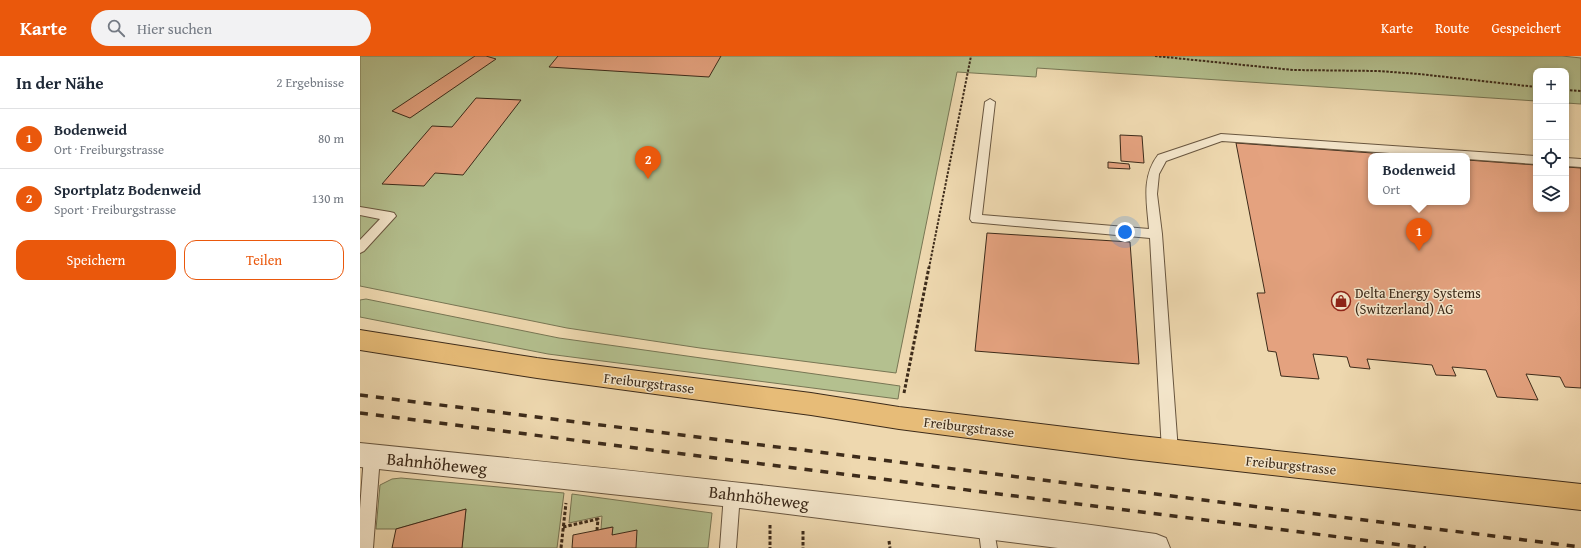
<!DOCTYPE html>
<html lang="de">
<meta charset="utf-8">
<style>
body{margin:0;font-family:"Gentium Book Plus",serif;background:#f2f2f3;color:#1f2937}
.controls{position:absolute;right:12px;top:12px;display:grid;overflow:hidden;border-radius:8px;box-shadow:0 2px 6px #0003}
.controls button{width:36px;height:36px;display:grid;place-items:center;padding:0;border:0;border-bottom:1px solid #e0e1e3;background:#fff;color:#1f2937;font:20px sans-serif}
.you{position:absolute;left:765px;top:176px;width:14px;height:14px;margin:-10px;border:3px solid #fff;border-radius:50%;background:#1a73e8;box-shadow:0 0 0 6px #1a73e833}
.badge{display:grid;place-items:center;width:26px;height:26px;border-radius:50%;background:#ea580c;color:#fff;font-size:13px;font-weight:700}
.pin{position:absolute;translate:-50% -33px;filter:drop-shadow(0 1px 2px #0008)}
.pin::after{content:'';position:absolute;top:21px;width:14px;height:12px;background:inherit;clip-path:polygon(0 0,100% 0,50% 100%)}
.popup{position:absolute;left:1008px;top:97px;width:102px;height:52px;box-sizing:border-box;display:grid;place-content:center;border-radius:8px;background:#fff;filter:drop-shadow(0 1px 3px #0005);font-size:13px;white-space:nowrap;color:#747a83}
.popup b{font-size:15px;color:#1f2937}
.popup::after{content:'';position:absolute;left:50%;top:100%;margin-left:-8px;border:8px solid transparent;border-top-color:#fff}
.list{margin:0;padding:0;list-style:none}
h2{display:flex;justify-content:space-between;align-items:center;height:52px;margin:0;padding:0 16px;font-size:17px}
h2 small{font-size:13px;font-weight:400;color:#747a83}
.list li{display:grid;grid-template-columns:26px 1fr auto;gap:12px;align-items:center;box-sizing:border-box;height:60px;padding:0 16px;border-top:1px solid #e0e1e3}
.list b{display:block;font-size:15px;white-space:nowrap}
.list p{margin:0;font-size:13px;white-space:nowrap;color:#747a83}
.list em{font-size:13px;font-style:normal;color:#747a83}
.actions{display:flex;gap:8px;padding:12px 16px}
.actions a{flex:1;padding:9px 0;border:1px solid #ea580c;border-radius:12px;text-align:center;font-size:14px;color:#ea580c}
.actions .main{background:#ea580c;color:#fff}
.icon{flex:none;width:22px;height:22px;fill:none;stroke:currentColor;stroke-width:2;stroke-linecap:round;stroke-linejoin:round}
.map{position:relative;flex:none;width:1221px;height:492px;overflow:hidden}
header{display:flex;align-items:center;gap:24px;box-sizing:border-box;height:56px;padding:0 20px;background:#ea580c;color:#fff}
header strong{font-size:19px}
nav{display:flex;gap:22px;margin-inline-start:auto;font-size:14px}
.search{width:280px;height:36px;background:#f2f2f3;display:flex;align-items:center;gap:10px;box-sizing:border-box;padding:0 14px;border-radius:22px;color:#747a83;font-size:15px}
main{display:flex}
aside{flex:1;background:#fff}
.map>svg:first-child{display:block}
.green{fill:#b4c08f;stroke:#787654}
.building{fill:#e4a27f;stroke:#3d2b1a}
.lines{fill:none;stroke-linecap:round;stroke-linejoin:round}
.lane-casing{stroke:#69563f;stroke-width:2}
.street-casing{stroke:#69563f;stroke-width:2}
.primary-casing{stroke:#3d2b1a;stroke-width:2}
.path-far1{stroke:#3d2b1a;stroke-width:2;stroke-dasharray:2.5 1.5;stroke-linecap:butt}
.path{stroke:#3d2b1a;stroke-width:3;stroke-dasharray:3.5 2;stroke-linecap:butt}
.lane{fill:#f4e6cb;fill-rule:evenodd}
.street{fill:#f4e6cb;fill-rule:evenodd}
.primary{fill:#e7bc78;fill-rule:evenodd}
.rail{stroke:#3d2b1a;stroke-width:3.5;stroke-dasharray:8 8;stroke-linecap:butt}
.labels{text-anchor:middle;dominant-baseline:central;stroke-width:3;stroke-linejoin:round;paint-order:stroke}
.poi-label{font-size:14px;fill:#3d2b1a;stroke:#f4e6cb;text-anchor:start}
.street-label{font-size:14px;fill:#3d2b1a;stroke:#f4e6cb}
.near-street-label{font-size:17px;fill:#3d2b1a;stroke:#f4e6cb}
</style>
<header>
<strong>Karte</strong>
<div class="search"><svg class="icon" aria-label="search" viewBox="0 0 24 24"><circle cx="10" cy="10" r="6"/><path d="M15 15l6 6"/></svg>Hier suchen</div>
<nav><a>Karte</a><a>Route</a><a>Gespeichert</a></nav>
</header>
<main>
<aside>
<h2>In der Nähe<small>2 Ergebnisse</small></h2>
<ul class="list">
<li><span class="badge">1</span><div><b>Bodenweid</b><p>Ort · Freiburgstrasse</p></div><em>80 m</em></li>
<li><span class="badge">2</span><div><b>Sportplatz Bodenweid</b><p>Sport · Freiburgstrasse</p></div><em>130 m</em></li>
</ul>
<div class="actions"><a class="main">Speichern</a><a>Teilen</a></div>
</aside>
<div class="map">
<svg width="1221" height="492" viewBox="0 0 1221 492">
<rect width="100%" height="100%" fill="#eed8af"/>
<filter id="stains"><feTurbulence type="fractalNoise" baseFrequency=".005" numOctaves="4"/><feColorMatrix values="0 0 0 0 .2 0 0 0 0 .09 0 0 0 0 .02 0 0 0 .5 -.17"/></filter>
<radialGradient id="worn" r=".72"><stop offset=".6" stop-color="#630" stop-opacity="0"/><stop offset="1" stop-color="#630" stop-opacity=".3"/></radialGradient>
<path class="green" d="M 0,0 L 1202,0 L 1221,2 L 1221,48 L 1206,47 L 1206,15 L 1176,15 L 1176,45 L 677,12 L 676,21 L 597,16 L 536,317 L 340,292 L 207,272 L 0,230 Z
M 6,243 L 199,282 L 540,330 L 538,343 L 188,298 L 0,261 L 0,244 Z
M 41,422 L 204,437 L 197,492 L 102,492 L 106,453 L 36,473 L 16,473 L 20,429 L 32,423 Z
M 212,438 L 352,457 L 348,492 L 276,492 L 252,479 L 252,471 L 241,473 L 242,460 L 209,467 Z"/>
<path class="building" d="M 115,0 L 126,0 L 136,3 L 50,62 L 32,55 Z
M 198,0 L 361,0 L 349,21 L 189,11 Z
M 116,42 L 161,44 L 103,119 L 75,117 L 64,130 L 22,128 L 72,70 L 92,71 Z
M 760,79 L 782,80 L 784,107 L 761,105 Z
M 876,87 L 1053,100 L 1011,100 L 1011,146 L 1107,146 L 1107,104 L 1176,109 L 1176,153 L 1206,153 L 1206,111 L 1221,112 L 1221,332 L 1205,331 L 1200,321 L 1166,318 L 1178,344 L 1137,341 L 1126,314 L 1092,311 L 1096,320 L 1076,319 L 1072,309 L 1007,303 L 1010,313 L 990,311 L 987,301 L 953,298 L 959,323 L 921,320 L 916,296 L 908,295 L 897,237 L 905,237 Z
M 748,106 L 769,108 L 770,113 L 748,112 Z
M 627,177 L 770,186 L 779,308 L 615,295 Z
M 106,453 L 102,492 L 32,492 L 36,473 Z
M 253,471 L 252,479 L 277,474 L 276,492 L 212,492 L 213,479 Z"/>
<g class="lines">
<g class="lane-casing">
<path id="lane" d="M 630,43 L 635,46 L 622,159 L 789,173 C 787,147 781,121 798,99 L 861,78 L 1176,100 L 1176,108 L 1107,103 L 1107,100 L 1072,100 L 862,85 L 806,105 L 799,118 L 797,138 L 802,178 L 818,395 L 815,400 L 810,402 L 805,400 L 802,395 L 790,182 L 612,166 L 610,163 L 625,46 Z
M 1206,102 L 1221,103 L 1221,111 L 1206,110 Z
M 0,151 L 30,156 L 34,157 L 36,160 L 4,195 L 0,197 L 0,184 L 20,163 L 0,159 Z
M 12,393 L 17,395 L 20,400 L 13,492 L 0,492 L 0,453 L 4,400 L 7,395 Z
M 372,430 L 378,433 L 380,438 L 376,492 L 360,492 L 364,438 L 366,433 Z
M 626,460 L 632,462 L 637,492 L 621,492 L 618,468 L 620,462 Z"/>
</g>
<g class="street-casing">
<path id="street" d="M 0,387 C 266,414 531,441 796,478 L 806,482 L 810,492 L 698,492 L 372,451 L 0,411 Z"/>
</g>
<g class="primary-casing">
<path id="primary" d="M 0,274 L 177,302 L 451,337 L 539,351 L 771,379 L 1221,428 L 1221,454 L 771,403 L 539,373 L 451,359 L 177,322 L 0,294 Z"/>
</g>
<path class="path-far1" d="M 795,0 L 933,14 L 1018,15 L 1059,18 L 1176,31
M 1206,34 L 1221,35
M 569,212 L 611,0"/>
<path class="path" d="M 544,337 L 569,211
M 410,469 L 410,492
M 203,471 L 238,463 L 237,474
M 443,475 L 443,492
M 529,485 L 530,492
M 201,492 L 206,447"/>
<use href="#lane" class="lane"/>
<use href="#street" class="street"/>
<use href="#primary" class="primary"/>
<path class="rail" d="M 0,339 L 1221,491
M 0,357 L 1066,492"/>
</g>
<defs>
<g id="shop-ring" transform="scale(1)"><circle r="9.5" fill="#f4e6cb" stroke="#8f2418" stroke-width="1.5"/><path d="M-5-2.5h2.3a2.7 3.5 0 0 1 5.4 0H5L5.5 6h-11ZM-1.5-2.5h3a1.5 2.3 0 0 0-3 0Z" fill="#8f2418"/></g>
</defs>
<g fill-rule="evenodd">
<use href="#shop-ring" x="981" y="245"/>
</g>
<g class="labels">
<g class="poi-label">
<text x="995" y="237">Delta Energy Systems<tspan x="995" dy="16">(Switzerland) AG</tspan></text>
</g>
<g class="street-label">
<text transform="translate(289 327) rotate(7)">Freiburgstrasse</text>
<text transform="translate(609 371) rotate(7)">Freiburgstrasse</text>
<text transform="translate(931 409) rotate(6)">Freiburgstrasse</text>
</g>
<g class="near-street-label">
<text transform="translate(77 407) rotate(6)">Bahnhöheweg</text>
<text transform="translate(399 441) rotate(7)">Bahnhöheweg</text>
</g>
</g>
<rect width="100%" height="100%" filter="url(#stains)"/>
<rect width="100%" height="100%" fill="url(#worn)"/>
</svg>
<div class="controls">
<button>+</button>
<button>−</button>
<button><svg class="icon" aria-label="locate" viewBox="0 0 24 24"><circle cx="12" cy="12" r="6"/><path d="M12 2v4M12 18v4M2 12h4M18 12h4"/></svg></button>
<button><svg class="icon" aria-label="layers" viewBox="0 0 24 24"><path d="M12 4l9 5-9 5-9-5zM3 14l9 5 9-5"/></svg></button>
</div>
<div class="you"></div>
<div class="pin badge" style="left:1059px;top:195px">1</div>
<div class="popup"><b>Bodenweid</b>Ort</div>
<div class="pin badge" style="left:288px;top:123px">2</div>
</div>
</main>
